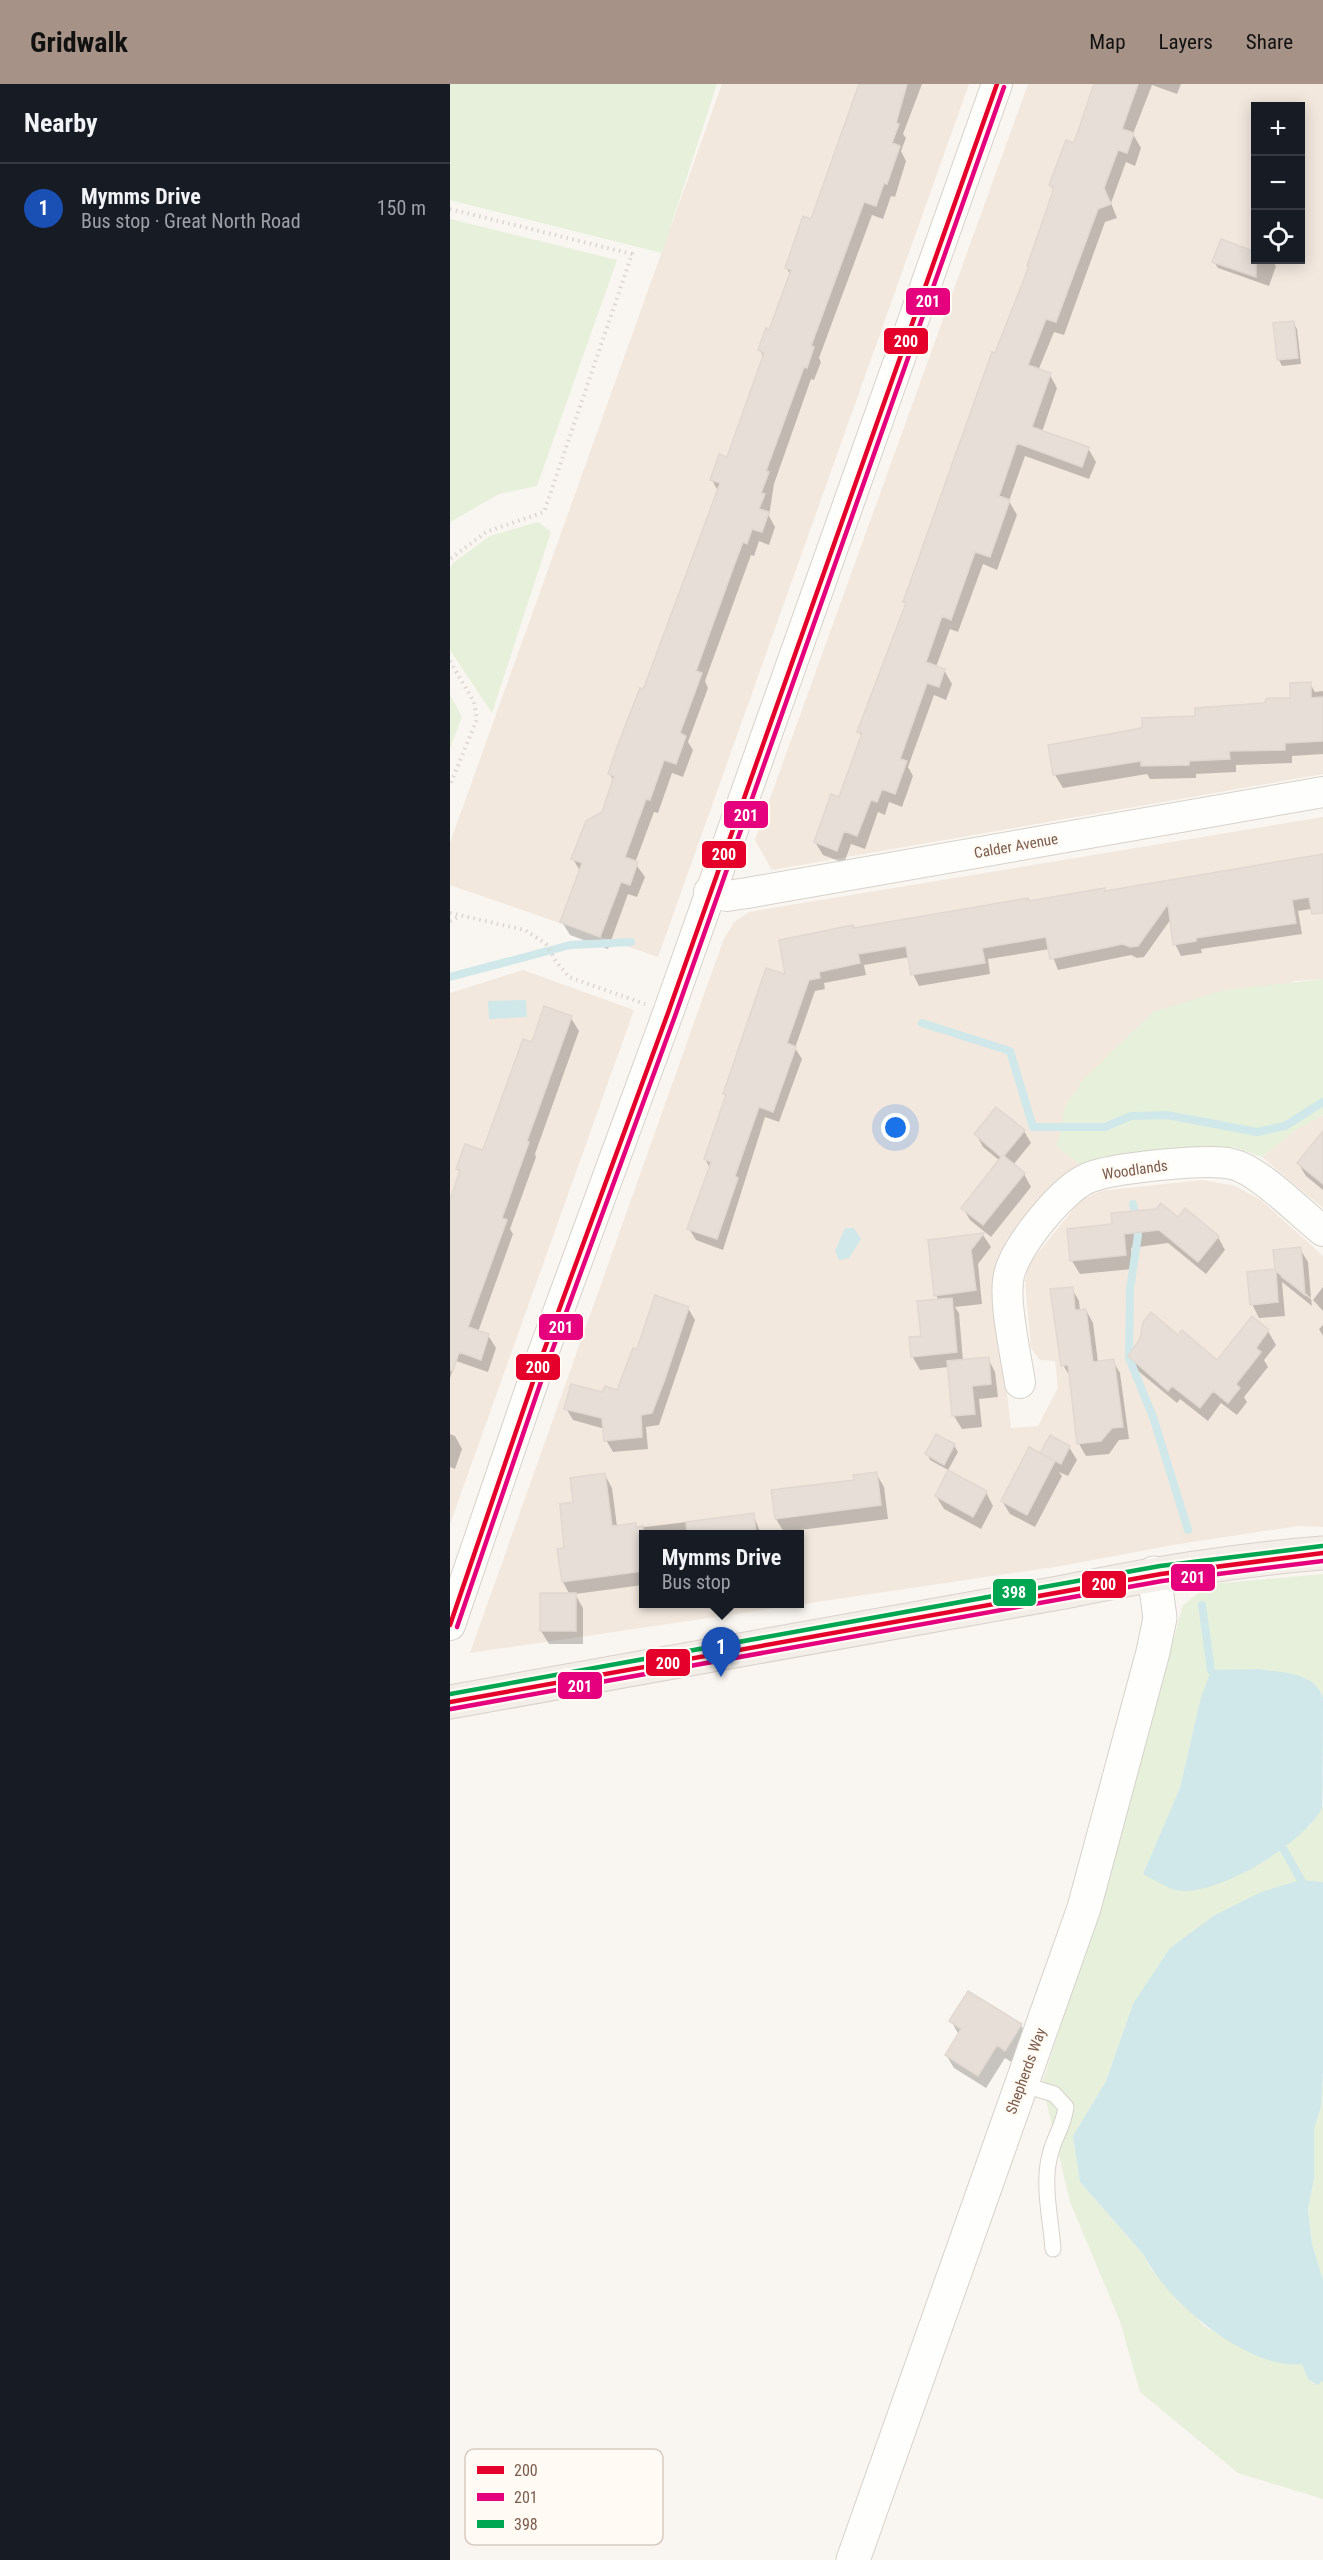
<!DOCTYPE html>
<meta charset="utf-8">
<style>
body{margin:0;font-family:"Roboto Condensed",sans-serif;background:#242831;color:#f1f3f6}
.controls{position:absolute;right:18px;top:18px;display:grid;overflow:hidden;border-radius:0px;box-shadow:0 3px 15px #0003}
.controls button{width:54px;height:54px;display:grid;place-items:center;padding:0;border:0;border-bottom:2px solid #363941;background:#171b24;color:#f1f3f6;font:30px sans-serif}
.you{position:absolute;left:446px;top:1044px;width:21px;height:21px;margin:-15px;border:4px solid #fff;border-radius:50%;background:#1a73e8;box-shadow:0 0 0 9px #1a73e833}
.badge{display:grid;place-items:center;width:39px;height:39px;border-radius:50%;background:#a69286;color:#fff;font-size:20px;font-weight:700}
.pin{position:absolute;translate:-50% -50px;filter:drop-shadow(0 2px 3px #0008)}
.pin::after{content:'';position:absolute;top:32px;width:21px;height:18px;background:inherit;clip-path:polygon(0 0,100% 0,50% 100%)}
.popup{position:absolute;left:189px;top:1446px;width:165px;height:78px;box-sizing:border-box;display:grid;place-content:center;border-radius:0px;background:#171b24;filter:drop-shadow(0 2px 4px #0005);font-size:20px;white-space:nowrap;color:#9ea1a6}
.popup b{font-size:22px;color:#f1f3f6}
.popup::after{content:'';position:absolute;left:50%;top:100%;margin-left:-12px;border:12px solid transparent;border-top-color:#171b24}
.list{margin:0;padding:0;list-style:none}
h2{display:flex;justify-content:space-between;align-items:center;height:78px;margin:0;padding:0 24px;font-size:26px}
h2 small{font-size:20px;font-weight:400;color:#9ea1a6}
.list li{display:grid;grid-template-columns:39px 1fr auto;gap:18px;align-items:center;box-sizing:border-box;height:90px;padding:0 24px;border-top:2px solid #363941}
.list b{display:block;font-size:22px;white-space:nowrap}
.list p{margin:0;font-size:20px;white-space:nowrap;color:#9ea1a6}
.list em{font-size:20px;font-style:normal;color:#9ea1a6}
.icon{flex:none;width:33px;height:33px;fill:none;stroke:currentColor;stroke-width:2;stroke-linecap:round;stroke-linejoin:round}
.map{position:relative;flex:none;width:873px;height:2476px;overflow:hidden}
header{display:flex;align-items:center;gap:36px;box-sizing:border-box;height:84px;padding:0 30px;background:#a69286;color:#111}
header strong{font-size:28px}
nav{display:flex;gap:33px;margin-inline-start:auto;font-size:21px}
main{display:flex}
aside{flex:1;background:#171b24}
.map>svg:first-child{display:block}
.residential{fill:#f2e8de;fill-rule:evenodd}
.green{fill:#e7f0db}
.water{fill:#d0e8ea}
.shadow{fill:#0003}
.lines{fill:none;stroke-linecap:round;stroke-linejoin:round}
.stream{stroke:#d0e8ea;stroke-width:8}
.building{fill:#e6ded7;stroke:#e2d8d2;stroke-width:1.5}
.service-casing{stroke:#d7d1cb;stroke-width:17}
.minor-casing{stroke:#d7d1cb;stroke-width:32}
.tertiary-casing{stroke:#d7d1cb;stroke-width:35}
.primary-casing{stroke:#dad1cc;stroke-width:35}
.path{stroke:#dcd5d0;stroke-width:4;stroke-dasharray:1.5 4.5;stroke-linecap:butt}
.service{stroke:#fefefd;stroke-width:15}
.minor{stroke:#fefefd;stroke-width:30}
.tertiary{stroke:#fefefd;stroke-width:33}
.primary{stroke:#f3eee8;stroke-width:33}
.bus-1-casing{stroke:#fffaf3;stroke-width:9}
.bus-2-casing{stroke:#fffaf3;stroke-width:9}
.bus-3-casing{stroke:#fffaf3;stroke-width:9}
.bus-1{stroke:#e4002b;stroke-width:4.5}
.bus-2{stroke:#e5007d;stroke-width:4.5}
.bus-3{stroke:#00a651;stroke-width:4.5}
.labels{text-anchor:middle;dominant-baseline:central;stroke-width:5;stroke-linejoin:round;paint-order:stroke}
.street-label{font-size:15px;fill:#7a5c4d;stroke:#fffaf3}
.key{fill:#fffaf3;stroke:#d7cbc1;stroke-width:1.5}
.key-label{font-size:16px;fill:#7a5c4d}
.line-badge{stroke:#fffaf3;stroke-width:2}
.badge-label{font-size:16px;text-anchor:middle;font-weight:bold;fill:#fff}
</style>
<header>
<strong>Gridwalk</strong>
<nav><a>Map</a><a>Layers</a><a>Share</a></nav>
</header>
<main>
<aside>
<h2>Nearby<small></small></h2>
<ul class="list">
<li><span class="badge" style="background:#1a4fb4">1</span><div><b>Mymms Drive</b><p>Bus stop · Great North Road</p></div><em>150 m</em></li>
</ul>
</aside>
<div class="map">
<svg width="873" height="2476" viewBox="0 0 873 2476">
<rect width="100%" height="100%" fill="#f9f5f0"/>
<path class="residential" d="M 272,0 L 519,0 L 208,873 L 0,801 L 0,759 Z
M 578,0 L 873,0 L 873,690 L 322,786 L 305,756 ZM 806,22 L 850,22 L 850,176 L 806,176 Z
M 873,733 L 873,895 L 844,897 L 607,1063 L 630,1080 L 599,1109 L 546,1210 L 561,1344 L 588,1342 L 608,1304 L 605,1277 L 590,1276 L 581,1264 L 575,1197 L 578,1181 L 630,1117 L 651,1107 L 752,1096 L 785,1102 L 811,1116 L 873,1172 L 873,1443 L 847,1442 L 723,1461 L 611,1482 L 20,1569 L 273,857 L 284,838 L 299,828 ZM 193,1450 L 349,1450 L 349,1520 L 193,1520 Z
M 73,886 L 184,926 L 0,1440 L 0,909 Z
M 873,1031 L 873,1124 L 812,1073 L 847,1045 Z"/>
<path class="green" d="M 0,0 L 267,0 L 212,169 L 0,116 Z
M 0,135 L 167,176 L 87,402 L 49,410 L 0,438 Z
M 88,438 L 101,448 L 42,629 L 0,566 L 0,484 L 3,479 L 40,452 Z
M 0,611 L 12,633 L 0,664 Z
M 873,895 L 873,1031 L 847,1045 L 812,1073 L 784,1063 L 753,1063 L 630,1080 L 607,1063 L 615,1023 L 633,996 L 703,928 L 775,906 Z
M 873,1490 L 873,1614 L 870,1606 L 750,1617 L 730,1704 L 693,1790 L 859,1743 L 873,1722 L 873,1798 L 851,1796 L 683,1920 L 656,1997 L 623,2052 L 630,2098 L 694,2171 L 700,2184 L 754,2242 L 776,2254 L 852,2279 L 858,2295 L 864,2300 L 873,2297 L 873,2415 L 788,2389 L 690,2308 L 670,2237 L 620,2118 L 592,1999 L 650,1822 L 733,1521 L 761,1500 Z
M 873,1987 L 873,2196 L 862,2160 L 858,2125 L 864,2095 L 864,2045 L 871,2023 Z"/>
<path class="water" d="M 76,916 L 77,933 L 39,935 L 38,917 Z
M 395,1144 L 404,1144 L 411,1155 L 399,1174 L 389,1176 L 385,1167 Z
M 809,1585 C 832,1589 865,1588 873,1614 C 873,1632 873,1713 872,1724 C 856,1758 764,1815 726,1806 C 715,1803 703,1795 693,1790 L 730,1704 L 750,1617 L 761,1586 Z
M 851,1796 L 873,1798 L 873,1987 L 871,2023 L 864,2045 L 864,2095 L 858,2125 L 862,2160 L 873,2196 L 873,2297 L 867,2301 L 858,2295 L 852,2280 C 798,2286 717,2218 694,2171 L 630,2098 L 623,2052 L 656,1997 L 683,1920 L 720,1864 L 765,1831 L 811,1808 Z"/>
<path class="shadow" d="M 408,0 L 472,0 L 453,50 L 456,54 L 451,67 L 456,77 L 445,113 L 441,112 L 433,135 L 422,131 L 369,274 L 371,278 L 364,296 L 361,295 L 324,400 L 319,432 L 325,443 L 319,461 L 309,457 L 304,472 L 301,471 L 255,597 L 258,604 L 238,658 L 243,666 L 233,693 L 222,689 L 208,729 L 204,728 L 185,779 L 195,793 L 187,813 L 178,810 L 158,865 L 120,851 L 112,838 L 130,787 L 123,775 L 153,729 L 164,698 L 160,690 L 194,608 L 268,407 L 262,396 L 277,375 L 314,274 L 310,266 L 320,248 L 341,191 L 336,184 L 362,137 L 410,3 Z
M 646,0 L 731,0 L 727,10 L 702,1 L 683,50 L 691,64 L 685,82 L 676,78 L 661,119 L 667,134 L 655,138 L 614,251 L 604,248 L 588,287 L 600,291 L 607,304 L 592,348 L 638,364 L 646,378 L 639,395 L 575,372 L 559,417 L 567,431 L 547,486 L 533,480 L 508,548 L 500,545 L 486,583 L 494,586 L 502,600 L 496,616 L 484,611 L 458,683 L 463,692 L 452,723 L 439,718 L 435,731 L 428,728 L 415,765 L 401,760 L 394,779 L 373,771 L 365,758 L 390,715 L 412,653 L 409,648 L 457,521 L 455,518 L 580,184 L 578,181 L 604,107 L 600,101 L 625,61 Z
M 806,176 L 822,176 L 826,182 L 819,202 L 768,184 L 764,178 Z
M 843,238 L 847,245 L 851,280 L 832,282 L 829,276 Z
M 860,600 L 865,608 L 873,607 L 873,670 L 842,672 L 842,679 L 786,681 L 786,688 L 746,690 L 746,694 L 700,695 L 697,690 L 613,704 L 605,691 L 600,662 L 842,615 Z
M 873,772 L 873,823 L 848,827 L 852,850 L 751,865 L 752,869 L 731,872 L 725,860 L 721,835 L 694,873 L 687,874 L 681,871 L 608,886 L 600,865 L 538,875 L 540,890 L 469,902 L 463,890 L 460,873 L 414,881 L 416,891 L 374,899 L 375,905 L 365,907 L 345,964 L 352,975 L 329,1038 L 315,1033 L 273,1166 L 246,1156 L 239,1145 L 260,1084 L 255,1075 L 277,1013 L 275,1010 L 337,893 L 403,845 L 655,808 Z
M 121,934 L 129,947 L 85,1070 L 86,1073 L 60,1145 L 63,1150 L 28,1248 L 38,1251 L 46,1264 L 38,1288 L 6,1277 L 0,1294 L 0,1120 L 10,1089 L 7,1084 L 33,1068 L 83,960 Z
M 574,1047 L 581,1059 L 563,1081 L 574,1090 L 581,1103 L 541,1153 L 520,1136 L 513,1124 L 550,1077 L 533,1063 L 526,1050 Z
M 873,1055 L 873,1106 L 856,1092 L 848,1079 Z
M 706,1126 L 768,1153 L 775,1166 L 756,1190 L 718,1159 L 681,1164 L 683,1185 L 630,1190 L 622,1177 L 664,1142 Z
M 533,1151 L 541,1163 L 528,1180 L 532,1220 L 505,1223 L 509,1229 L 513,1277 L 538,1274 L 545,1288 L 548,1313 L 529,1315 L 532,1343 L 512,1345 L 504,1332 L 499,1283 L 470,1286 L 462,1272 L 489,1217 L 486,1211 L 479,1157 Z
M 850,1165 L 858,1178 L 861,1214 L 831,1189 L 831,1193 L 861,1215 L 862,1222 L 832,1198 L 835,1232 L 809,1234 L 802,1220 L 798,1189 L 827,1187 Z
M 873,1203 L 873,1227 L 863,1216 Z
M 622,1205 L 629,1217 L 630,1227 L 636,1226 L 643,1239 L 648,1278 L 663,1277 L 670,1289 L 679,1355 L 669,1356 L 659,1370 L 636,1372 L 629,1360 L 621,1294 L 613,1281 Z
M 238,1224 L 245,1236 L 209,1341 L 196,1343 L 198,1365 L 163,1368 L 156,1356 L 155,1345 L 123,1336 L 116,1324 L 153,1310 L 168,1308 L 188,1267 Z
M 802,1234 L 818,1247 L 826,1261 L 814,1276 L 818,1283 L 794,1313 L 797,1318 L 787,1331 L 771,1319 L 758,1337 L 730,1315 L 727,1319 L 687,1286 L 680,1272 L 728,1253 L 767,1279 Z
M 873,1241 L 873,1252 L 869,1245 Z
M 0,1350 L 5,1352 L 12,1365 L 5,1385 L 0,1383 Z
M 504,1361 L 508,1368 L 498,1386 L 480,1376 L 477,1370 Z
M 619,1363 L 627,1376 L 618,1392 L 609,1388 L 612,1392 L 585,1443 L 560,1430 L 552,1417 L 590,1371 Z
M 426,1389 L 434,1403 L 438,1435 L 334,1448 L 326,1435 Z
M 155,1391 L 162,1404 L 167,1442 L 185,1440 L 187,1444 L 303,1430 L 311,1450 L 193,1450 L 193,1501 L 125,1510 L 133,1524 L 133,1560 L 99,1560 L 91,1547 L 120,1511 L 113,1498 L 115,1466 L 125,1419 Z
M 536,1408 L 543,1422 L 531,1445 L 494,1425 L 486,1412 Z
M 501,1937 L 571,1941 L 578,1955 L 563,1979 L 555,1974 L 536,2004 L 504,1984 L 496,1971 L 509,1951 Z"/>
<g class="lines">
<path class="stream" d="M 0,893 L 120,861 L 181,858
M 472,939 L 560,967 L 583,1043 L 655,1043 L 681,1032 L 717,1031 L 807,1048 L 835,1042 L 873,1018
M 683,1120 L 688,1151 L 680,1205 L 679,1274 L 703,1333 L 738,1446
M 752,1521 L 761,1586
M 834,1766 L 851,1796"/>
</g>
<path class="building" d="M 409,0 L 457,0 L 446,39 L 449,40 L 442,59 L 450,62 L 437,100 L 434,99 L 426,122 L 414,118 L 361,262 L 364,263 L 357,284 L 354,283 L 316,387 L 319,388 L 311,409 L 315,410 L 309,425 L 319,428 L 312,448 L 302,445 L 297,460 L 293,458 L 285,479 L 246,587 L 252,589 L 230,649 L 236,652 L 226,680 L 214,676 L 200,716 L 196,715 L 175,773 L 188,778 L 180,801 L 171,798 L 150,853 L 110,838 L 132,779 L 121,775 L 136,737 L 152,728 L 164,692 L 158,690 L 167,663 L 190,604 L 193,606 L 270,399 L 260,396 L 269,370 L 277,373 L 314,269 L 308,266 L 316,244 L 319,246 L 341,186 L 335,184 L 353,132 L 361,135 Z
M 644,0 L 688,0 L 672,45 L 684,49 L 677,69 L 668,66 L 654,104 L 661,120 L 648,125 L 606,238 L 596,235 L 578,281 L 601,289 L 582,343 L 639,363 L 632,383 L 567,359 L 549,412 L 560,416 L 540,473 L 525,468 L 501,536 L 492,532 L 476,578 L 495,585 L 489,603 L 477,599 L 450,675 L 457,677 L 445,710 L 432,705 L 427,718 L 421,716 L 407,752 L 394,747 L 387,767 L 364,758 L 381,710 L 389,713 L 412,649 L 407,648 L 456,519 L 453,518 L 542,268 L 545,269 L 579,182 L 577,182 L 602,110 L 603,103 L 599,101 L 616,56 L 624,59 Z
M 771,155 L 806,168 L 806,193 L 762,178 Z
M 844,237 L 848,274 L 827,276 L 823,239 Z
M 861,598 L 861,614 L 873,613 L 873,657 L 835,659 L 835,666 L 779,667 L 780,675 L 739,677 L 739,681 L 691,682 L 691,677 L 603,691 L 598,661 L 692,644 L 692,634 L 745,632 L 745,624 L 814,619 L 817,614 L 840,614 L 840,599 Z
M 873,770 L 873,829 L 862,830 L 859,813 L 842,816 L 846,839 L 746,854 L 746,857 L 723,861 L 718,820 L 688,862 L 680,863 L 673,860 L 600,875 L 596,853 L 532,864 L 535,879 L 461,891 L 456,862 L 408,870 L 410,879 L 369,888 L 370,894 L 359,896 L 337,959 L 346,963 L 323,1028 L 309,1023 L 285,1092 L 288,1094 L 267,1155 L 237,1145 L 261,1078 L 254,1075 L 276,1011 L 273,1010 L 316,884 L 335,890 L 329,856 L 403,841 L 403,844 L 578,814 L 579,817 L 655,804 L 655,807 Z
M 94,922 L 122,932 L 77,1057 L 79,1058 L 52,1134 L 57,1136 L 18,1243 L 39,1250 L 31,1276 L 9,1268 L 3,1287 L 0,1286 L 0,1116 L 10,1086 L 6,1085 L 15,1060 L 32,1066 L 34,1063 L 73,955 L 82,958 Z
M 546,1023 L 575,1046 L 554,1072 L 575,1089 L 533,1141 L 511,1124 L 551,1073 L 524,1050 Z
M 873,1047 L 873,1100 L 847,1079 Z
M 711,1119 L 728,1133 L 735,1124 L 769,1152 L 748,1178 L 709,1146 L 674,1150 L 676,1171 L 620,1177 L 617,1145 L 662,1140 L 661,1129 L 706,1125 Z
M 534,1149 L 521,1166 L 526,1206 L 484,1212 L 478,1156 Z
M 851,1163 L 855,1211 L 826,1187 L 828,1218 L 800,1221 L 797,1188 L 825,1185 L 823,1166 Z
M 623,1203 L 625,1226 L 636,1225 L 643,1278 L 664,1275 L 673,1343 L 662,1344 L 651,1357 L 627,1360 L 618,1281 L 611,1282 L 600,1205 Z
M 205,1211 L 239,1223 L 215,1295 L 202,1329 L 191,1331 L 192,1353 L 154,1357 L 152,1334 L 114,1325 L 121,1300 L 152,1308 L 155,1302 L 167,1306 L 183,1264 L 187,1265 Z
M 502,1214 L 507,1268 L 461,1273 L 459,1253 L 471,1252 L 467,1217 Z
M 701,1228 L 728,1251 L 732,1246 L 767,1276 L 802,1232 L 819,1246 L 806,1264 L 811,1268 L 786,1300 L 790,1304 L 778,1319 L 763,1307 L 750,1324 L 722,1302 L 718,1307 L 678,1272 L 690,1255 L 693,1238 Z
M 539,1273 L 541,1300 L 522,1302 L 525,1330 L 502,1332 L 497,1277 Z
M 486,1350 L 505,1360 L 494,1381 L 475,1370 Z
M 600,1351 L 620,1362 L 611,1380 L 590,1369 Z
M 579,1363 L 605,1377 L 577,1431 L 551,1417 Z
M 498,1386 L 537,1407 L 523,1433 L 485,1412 Z
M 427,1388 L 431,1421 L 325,1435 L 321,1406 L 404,1396 L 403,1391 Z
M 155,1389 L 162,1442 L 186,1439 L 186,1443 L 193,1442 L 193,1487 L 112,1498 L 107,1465 L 114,1464 L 110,1420 L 123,1418 L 120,1394 Z
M 304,1429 L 306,1450 L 237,1450 L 236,1438 Z
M 90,1509 L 126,1509 L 126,1547 L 90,1547 Z
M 518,1907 L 572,1940 L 555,1967 L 547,1961 L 528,1992 L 495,1971 L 511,1945 L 499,1937 Z"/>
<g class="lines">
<g class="service-casing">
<path id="service" d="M 571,2000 L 604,2010 L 616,2023 C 613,2044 604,2053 600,2071 C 592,2100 601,2136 603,2165"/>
</g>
<g class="minor-casing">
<path id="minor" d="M 259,808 L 277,812 L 297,809 L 873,708
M 570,1299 C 566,1271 553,1216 559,1191 C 565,1163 612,1105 638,1094 C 662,1084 757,1074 782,1080 C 809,1086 850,1129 873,1147
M 0,1541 L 88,1283 L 218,929 L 547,0"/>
</g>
<g class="tertiary-casing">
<path id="tertiary" d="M 403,2476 L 634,1824 L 703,1568 L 710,1534 L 704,1489"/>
</g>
<g class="primary-casing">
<path id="primary" d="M 0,1618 L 614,1508 C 702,1490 783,1476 873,1469"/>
</g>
<path class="path" d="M 0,125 L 182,170 L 94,428 L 36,448 L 0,475
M 0,577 L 24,618 L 27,635 L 0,701
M 0,829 L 75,846 L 96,860 L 105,876 L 119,893 L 195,920
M 0,837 L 8,833"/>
<use href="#service" class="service"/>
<use href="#minor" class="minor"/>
<use href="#tertiary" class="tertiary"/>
<use href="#primary" class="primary"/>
<g class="bus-1-casing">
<path id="bus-1" d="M 0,1541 L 88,1283 L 218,929 L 547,0
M 0,1618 L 711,1490 L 873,1469"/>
</g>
<g class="bus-2-casing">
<path id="bus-2" d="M 7,1543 L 95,1286 L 225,932 L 554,3
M 1,1625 L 712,1497 L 873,1477"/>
</g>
<g class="bus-3-casing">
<path id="bus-3" d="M 0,1610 L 710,1482 L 872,1462"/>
</g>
<use href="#bus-1" class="bus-1"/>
<use href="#bus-2" class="bus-2"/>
<use href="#bus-3" class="bus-3"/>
</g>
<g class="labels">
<g class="street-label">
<text transform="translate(566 762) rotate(-10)">Calder Avenue</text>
<text transform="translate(685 1086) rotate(-8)">Woodlands</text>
<text transform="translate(576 1987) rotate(-70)">Shepherds Way</text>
</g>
</g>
<rect x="15" y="2365" width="198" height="96" rx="9" class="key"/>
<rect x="27" y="2382" width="27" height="8" fill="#e4002b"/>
<rect x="27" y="2409" width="27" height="8" fill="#e5007d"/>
<rect x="27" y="2436" width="27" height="8" fill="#00a651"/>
<g class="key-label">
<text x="64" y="2392">200</text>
<text x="64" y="2419">201</text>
<text x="64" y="2446">398</text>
</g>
<g class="line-badge">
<rect x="455" y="203" width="46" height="29" rx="6" fill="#e5007d"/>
<rect x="433" y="243" width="46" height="28" rx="6" fill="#e4002b"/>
<rect x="273" y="716" width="46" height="29" rx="6" fill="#e5007d"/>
<rect x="251" y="756" width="46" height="29" rx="6" fill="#e4002b"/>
<rect x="88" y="1229" width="46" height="28" rx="6" fill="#e5007d"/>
<rect x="65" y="1269" width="46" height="28" rx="6" fill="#e4002b"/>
<rect x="720" y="1479" width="46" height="29" rx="6" fill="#e5007d"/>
<rect x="631" y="1486" width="46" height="29" rx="6" fill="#e4002b"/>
<rect x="542" y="1494" width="45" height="29" rx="6" fill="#00a651"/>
<rect x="195" y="1564" width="46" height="29" rx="6" fill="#e4002b"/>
<rect x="107" y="1587" width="46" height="29" rx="6" fill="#e5007d"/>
</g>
<g class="badge-label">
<text x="478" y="223">201</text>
<text x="456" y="263">200</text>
<text x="296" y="737">201</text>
<text x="274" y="776">200</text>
<text x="111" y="1249">201</text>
<text x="88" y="1289">200</text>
<text x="743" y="1499">201</text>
<text x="654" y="1506">200</text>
<text x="564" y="1514">398</text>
<text x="218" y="1585">200</text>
<text x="130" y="1608">201</text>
</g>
</svg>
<div class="controls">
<button>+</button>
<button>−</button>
<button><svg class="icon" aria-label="locate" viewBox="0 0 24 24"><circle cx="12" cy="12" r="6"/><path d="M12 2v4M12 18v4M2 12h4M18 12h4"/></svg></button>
</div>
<div class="you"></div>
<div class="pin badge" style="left:271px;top:1593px;background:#1a4fb4">1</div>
<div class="popup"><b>Mymms Drive</b>Bus stop</div>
</div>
</main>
